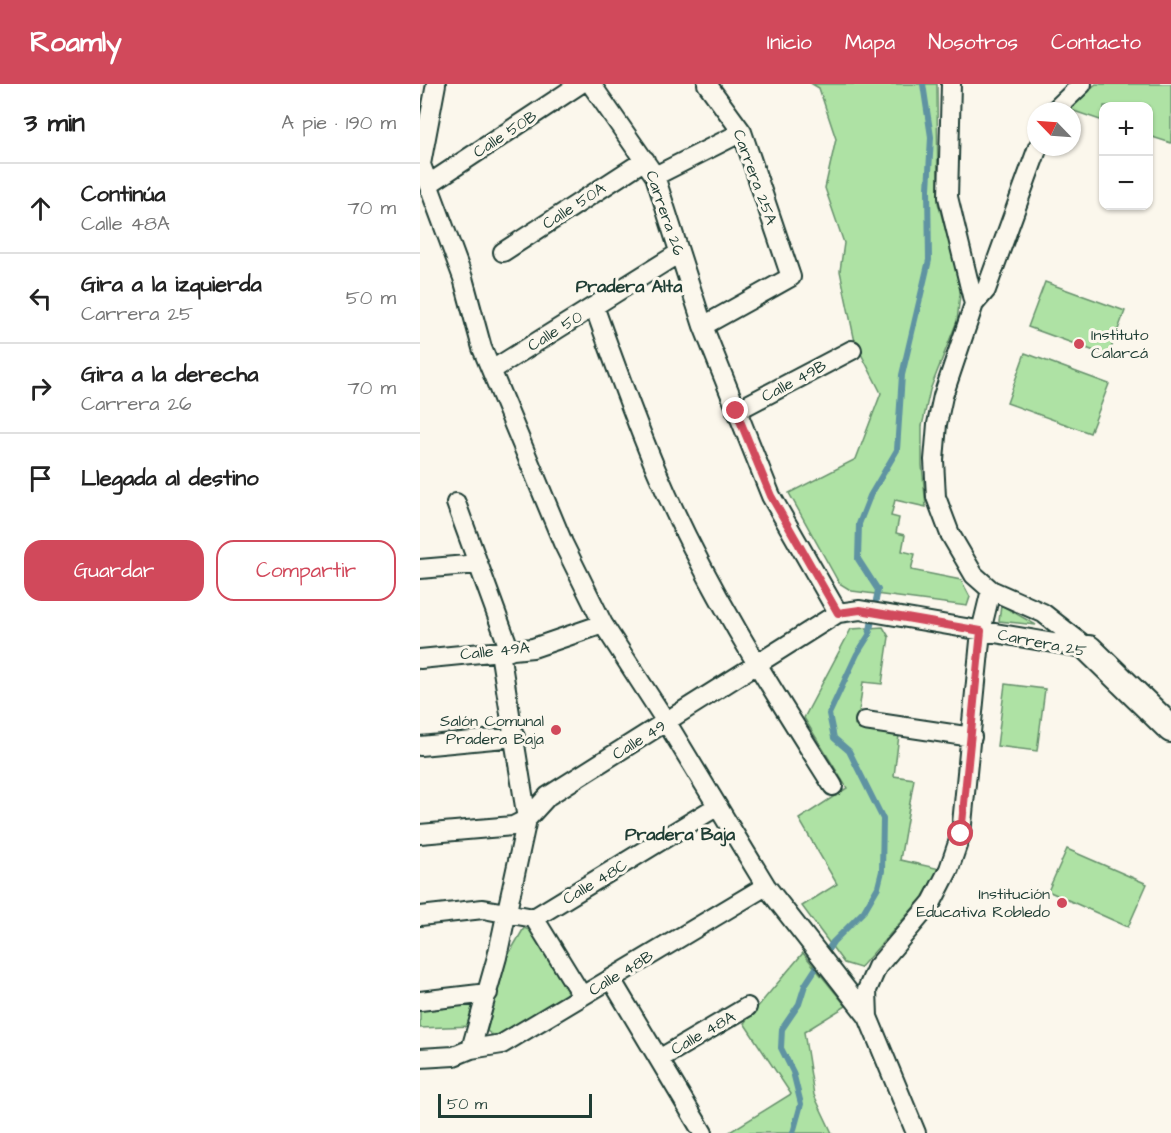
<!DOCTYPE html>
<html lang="es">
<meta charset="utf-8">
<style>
body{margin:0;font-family:"Architects Daughter",sans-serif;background:#f6f6f6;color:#222}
.controls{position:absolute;right:18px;top:18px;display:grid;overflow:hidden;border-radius:12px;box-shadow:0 2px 4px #0004}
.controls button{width:54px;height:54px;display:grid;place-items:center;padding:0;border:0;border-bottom:2px solid #e0e0e0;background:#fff;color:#222;font:30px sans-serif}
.compass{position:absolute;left:607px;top:18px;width:54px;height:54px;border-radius:50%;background:#fff;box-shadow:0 2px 4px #0004;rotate:295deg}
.scale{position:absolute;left:18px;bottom:15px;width:154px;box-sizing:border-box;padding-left:6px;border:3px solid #1f3d34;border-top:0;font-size:16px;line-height:21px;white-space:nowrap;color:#1f3d34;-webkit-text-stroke:4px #fbf7ec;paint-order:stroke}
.stop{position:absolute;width:18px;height:18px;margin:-14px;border:4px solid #d1495b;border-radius:50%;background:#fff}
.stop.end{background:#d1495b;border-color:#fff;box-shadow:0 2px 6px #0008}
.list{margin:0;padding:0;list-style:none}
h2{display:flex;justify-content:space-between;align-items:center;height:78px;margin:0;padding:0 24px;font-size:26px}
h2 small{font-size:20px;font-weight:400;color:#767676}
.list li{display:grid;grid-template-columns:39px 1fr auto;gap:18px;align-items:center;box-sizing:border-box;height:90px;padding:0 24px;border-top:2px solid #e0e0e0}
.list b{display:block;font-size:22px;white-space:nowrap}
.list p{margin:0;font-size:20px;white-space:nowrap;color:#767676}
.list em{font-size:20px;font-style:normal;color:#767676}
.actions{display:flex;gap:12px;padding:18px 24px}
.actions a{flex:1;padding:14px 0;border:2px solid #d1495b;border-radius:18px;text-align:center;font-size:21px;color:#d1495b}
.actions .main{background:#d1495b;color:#fff}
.icon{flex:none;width:33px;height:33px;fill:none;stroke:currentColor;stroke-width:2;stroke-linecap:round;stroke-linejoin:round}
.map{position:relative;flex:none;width:751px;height:1049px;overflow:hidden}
header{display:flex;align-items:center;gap:36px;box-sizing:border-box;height:84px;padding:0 30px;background:#d1495b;color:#fff}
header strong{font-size:28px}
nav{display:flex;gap:33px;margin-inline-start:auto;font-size:21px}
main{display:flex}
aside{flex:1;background:#fff}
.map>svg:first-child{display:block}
.green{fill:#aee2a4;stroke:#66906c;stroke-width:1.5}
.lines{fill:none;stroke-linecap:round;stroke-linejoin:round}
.stream{stroke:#5f93a2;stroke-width:6}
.street-casing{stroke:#1f3d34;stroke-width:22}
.secondary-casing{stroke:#1f3d34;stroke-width:30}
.street{stroke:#fbf7ec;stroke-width:18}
.secondary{stroke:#fbf7ec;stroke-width:26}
.route{stroke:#d1495b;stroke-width:8}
.poi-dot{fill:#d1495b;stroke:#fbf7ec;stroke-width:2}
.labels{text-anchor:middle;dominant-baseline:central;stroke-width:6;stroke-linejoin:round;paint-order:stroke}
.street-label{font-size:16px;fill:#1f3d34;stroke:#fbf7ec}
.poi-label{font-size:16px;fill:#1f3d34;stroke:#fbf7ec;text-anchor:end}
.neighbourhood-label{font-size:18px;font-weight:bold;fill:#1f3d34;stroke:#fbf7ec}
</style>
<header>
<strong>Roamly</strong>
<nav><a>Inicio</a><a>Mapa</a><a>Nosotros</a><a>Contacto</a></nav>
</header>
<main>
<aside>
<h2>3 min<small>A pie · 190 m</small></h2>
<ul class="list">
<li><svg class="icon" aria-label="ahead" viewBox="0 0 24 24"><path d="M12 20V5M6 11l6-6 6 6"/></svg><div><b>Continúa</b><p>Calle 48A</p></div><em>70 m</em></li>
<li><svg class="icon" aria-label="left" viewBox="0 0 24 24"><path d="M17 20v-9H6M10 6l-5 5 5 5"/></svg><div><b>Gira a la izquierda</b><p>Carrera 25</p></div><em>50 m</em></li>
<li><svg class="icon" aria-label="right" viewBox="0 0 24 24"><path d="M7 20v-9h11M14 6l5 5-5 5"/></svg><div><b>Gira a la derecha</b><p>Carrera 26</p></div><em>70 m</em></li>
<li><svg class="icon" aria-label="arrive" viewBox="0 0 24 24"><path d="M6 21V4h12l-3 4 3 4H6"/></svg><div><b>Llegada al destino</b></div></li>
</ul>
<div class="actions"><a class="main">Guardar</a><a>Compartir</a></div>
</aside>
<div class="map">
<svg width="751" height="1049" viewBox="0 0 751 1049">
<rect width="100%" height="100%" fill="#fbf7ec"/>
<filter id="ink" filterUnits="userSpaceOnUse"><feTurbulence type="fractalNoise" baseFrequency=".0167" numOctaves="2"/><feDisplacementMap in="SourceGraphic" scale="12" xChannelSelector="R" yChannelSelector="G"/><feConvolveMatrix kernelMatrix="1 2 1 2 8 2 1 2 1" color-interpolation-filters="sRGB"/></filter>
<g filter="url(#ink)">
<path class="green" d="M 392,0 L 517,0 L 518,119 L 541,202 L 537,237 L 510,306 L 502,342 L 502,381 L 506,423 L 475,416 L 471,432 L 479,434 L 476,449 L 485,451 L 482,467 L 495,470 L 491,486 L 541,496 L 550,513 L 547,522 L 432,507 L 419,499 L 369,409 L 436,375 L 461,309 L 435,258 L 420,187 L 424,159 L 405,104 L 416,55 L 399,4 Z
M 676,0 L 751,0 L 751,59 L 729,52 L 728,22 L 684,22 L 683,37 L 645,24 Z
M 625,198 L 705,227 L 688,272 L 608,243 Z
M 605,269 L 689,300 L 670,349 L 587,319 Z
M 581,521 L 616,541 L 579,537 Z
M 463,543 L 469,553 L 462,600 L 443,598 L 437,643 L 479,651 L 474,692 L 494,695 L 480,776 L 520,785 L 502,814 L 440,884 L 424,879 L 382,822 L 417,800 L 379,735 L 427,704 L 384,634 L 431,545 Z
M 585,600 L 625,605 L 617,667 L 577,662 Z
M 647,765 L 727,800 L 708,843 L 628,807 Z
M 104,844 L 114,848 L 147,907 L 145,913 L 76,954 L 67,947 L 87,873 Z
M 383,869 L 426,922 L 384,948 L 394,1011 L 412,1049 L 308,1049 L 371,1010 L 324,939 Z
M 56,919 L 53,942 L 0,944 L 0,925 Z"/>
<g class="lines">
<path class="stream" d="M 373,1049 L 381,1020 L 373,988 L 361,964 L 362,945 L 379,920 L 385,901 L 413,858 L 444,827 L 458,803 L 462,787 L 463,735 L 429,667 L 414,654 L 409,630 L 437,570 L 449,551 L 458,506 L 438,475 L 439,440 L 450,412 L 477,366 L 482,291 L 509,176 L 508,105 L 511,53 L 503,0"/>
<g class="street-casing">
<path id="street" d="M 171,0 L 235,92 L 283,242 L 351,412 L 418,529
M 531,0 L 528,113 L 554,220 L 523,312 L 517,340 L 514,376 L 516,413 L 530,450 L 554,491 L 571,506 L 623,529 L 669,565
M 634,27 L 662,0
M 0,78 L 43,194 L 62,264 L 143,459 L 183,540 L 247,639 L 346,802 L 448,933 L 496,1049
M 1,80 L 16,0
M 235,92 L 322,48
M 9,100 L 160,0
M 83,168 L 225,76
M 554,220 L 566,206 L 618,63
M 174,222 C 194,278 214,334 237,388 C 284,499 349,601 413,702
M 283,242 L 371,193 L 322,48 L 287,0
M 72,286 L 259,169
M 316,327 L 432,266
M 36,419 L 90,567
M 0,485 L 58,480
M 0,575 L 113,564 L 183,540
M 445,637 L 552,653
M 0,662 L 95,653
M 0,750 L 93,742 L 107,735 L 128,712 L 418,529 L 440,526 L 669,565
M 0,832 L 63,825 L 114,834 L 162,912
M 114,834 L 296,723
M 191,895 L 283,1049
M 0,917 L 68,909
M 448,933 L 447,906 L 457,883 L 512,818 L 529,785 L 541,750 L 561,547 L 571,506
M 51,965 L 77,873 L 107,735 L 80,568
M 0,974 L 34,972 L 51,965 L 82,960 L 346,802
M 239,975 L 327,923"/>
</g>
<g class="secondary-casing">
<path id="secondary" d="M 669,565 L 751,645"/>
</g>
<use href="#street" class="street"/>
<use href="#secondary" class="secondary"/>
</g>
</g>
<g class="lines" filter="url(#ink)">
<path class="route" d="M 316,327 L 351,412 L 418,529 L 440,526 L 561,547 L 541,750"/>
</g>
<g class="poi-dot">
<circle cx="659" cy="260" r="6"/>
<circle cx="136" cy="646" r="6"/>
<circle cx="642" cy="819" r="6"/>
</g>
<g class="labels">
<g class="street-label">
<text transform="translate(85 50) rotate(-33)">Calle 50B</text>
<text transform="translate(335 93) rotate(70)">Carrera 25A</text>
<text transform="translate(154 122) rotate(-33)">Calle 50A</text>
<text transform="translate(245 129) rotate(71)">Carrera 26</text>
<text transform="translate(135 247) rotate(-32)">Calle 50</text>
<text transform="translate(374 297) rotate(-28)">Calle 49B</text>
<text transform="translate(622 559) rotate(11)">Carrera 25</text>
<text transform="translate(75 567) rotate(-6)">Calle 49A</text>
<text transform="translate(219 656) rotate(-32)">Calle 49</text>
<text transform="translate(175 798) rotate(-31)">Calle 48C</text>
<text transform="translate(201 889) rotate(-31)">Calle 48B</text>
<text transform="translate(283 949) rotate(-30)">Calle 48A</text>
</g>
<g class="poi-label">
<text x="671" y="251" text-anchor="start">Instituto<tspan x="671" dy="18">Calarcá</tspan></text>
<text x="124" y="637">Salón Comunal<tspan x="124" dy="18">Pradera Baja</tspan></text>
<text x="630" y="810">Institución<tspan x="630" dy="18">Educativa Robledo</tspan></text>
</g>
<g class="neighbourhood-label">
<text x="209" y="202">Pradera Alta</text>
<text x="260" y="750">Pradera Baja</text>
</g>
</g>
</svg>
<div class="controls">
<button>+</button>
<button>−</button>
</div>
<svg class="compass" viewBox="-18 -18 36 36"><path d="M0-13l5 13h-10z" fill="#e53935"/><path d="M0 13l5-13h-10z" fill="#767676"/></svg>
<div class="scale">50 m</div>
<div class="stop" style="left:541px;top:750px"></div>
<div class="stop end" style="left:316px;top:327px"></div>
</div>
</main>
